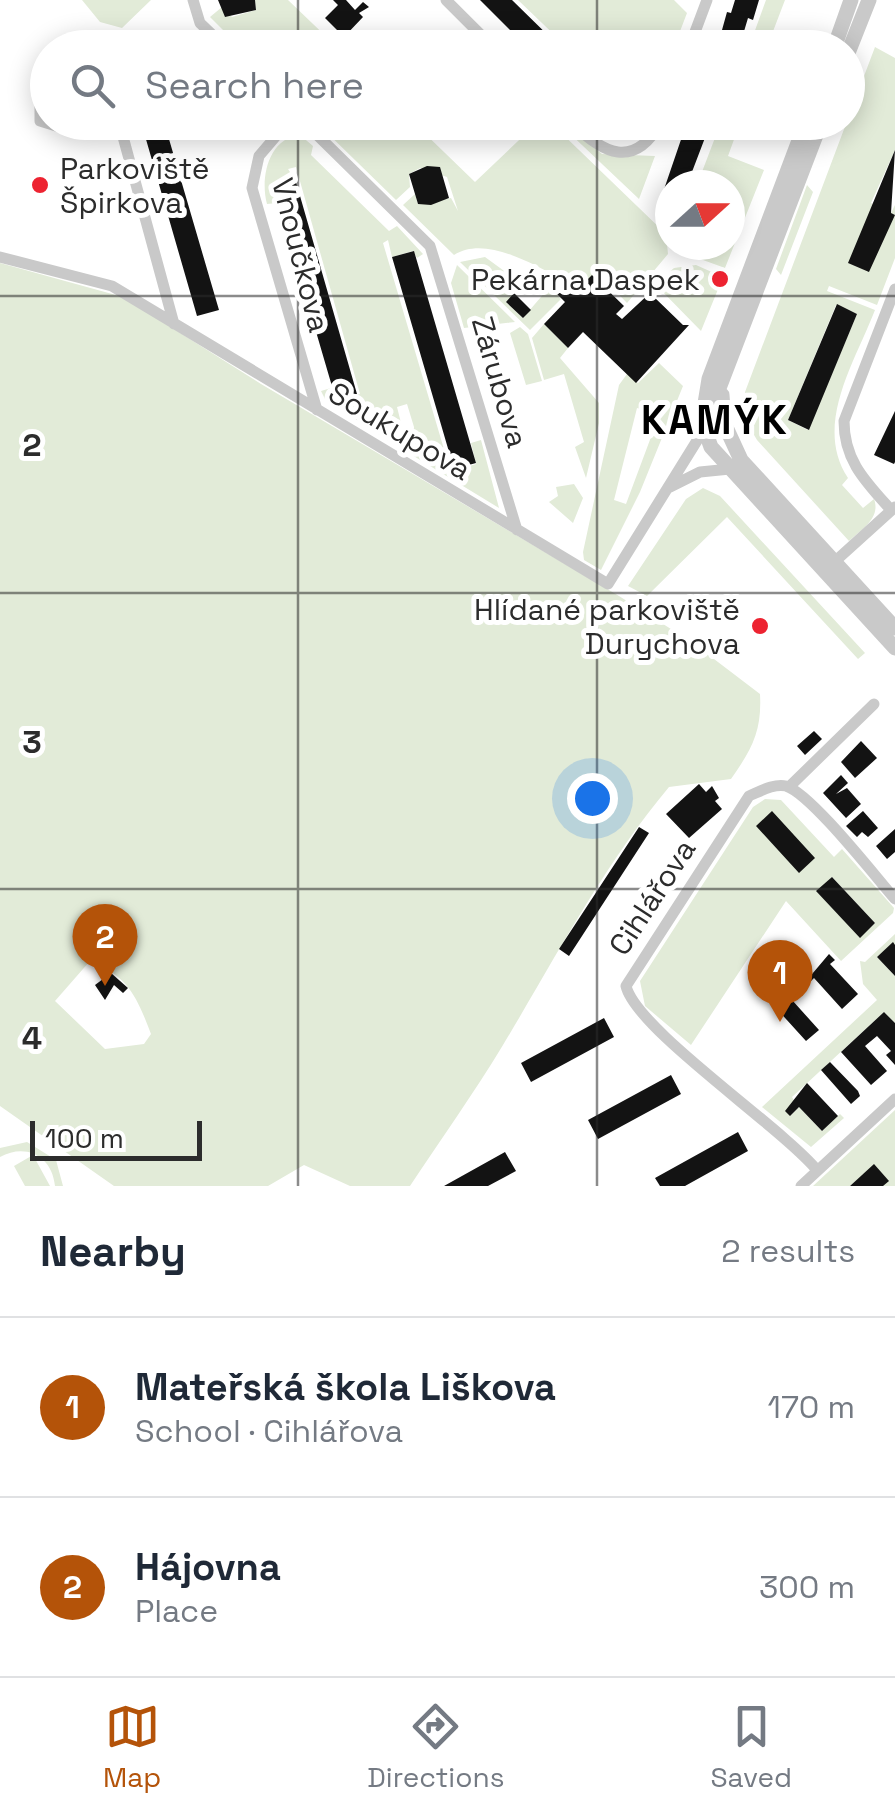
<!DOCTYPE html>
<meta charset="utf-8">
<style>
body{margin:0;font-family:"Space Grotesk",sans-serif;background:#f6f6f7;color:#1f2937}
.compass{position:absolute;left:655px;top:170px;width:90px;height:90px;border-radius:50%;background:#fff;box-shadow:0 5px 25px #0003;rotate:69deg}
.scale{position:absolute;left:30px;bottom:25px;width:172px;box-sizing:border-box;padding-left:10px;border:5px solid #2c2c2c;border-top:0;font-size:28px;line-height:35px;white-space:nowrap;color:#2c2c2c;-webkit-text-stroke:8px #fff;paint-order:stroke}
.you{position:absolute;left:592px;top:798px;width:35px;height:35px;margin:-25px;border:8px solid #fff;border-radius:50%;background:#1a73e8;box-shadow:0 0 0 15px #1a73e833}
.badge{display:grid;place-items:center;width:65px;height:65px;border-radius:50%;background:#b45309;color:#fff;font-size:32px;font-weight:700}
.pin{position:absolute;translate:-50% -82px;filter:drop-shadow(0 2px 5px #0008)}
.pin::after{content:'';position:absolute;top:52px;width:35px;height:30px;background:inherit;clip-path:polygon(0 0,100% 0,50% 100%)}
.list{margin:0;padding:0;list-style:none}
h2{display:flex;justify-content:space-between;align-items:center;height:130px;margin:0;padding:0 40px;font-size:42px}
h2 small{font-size:32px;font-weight:400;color:#747a83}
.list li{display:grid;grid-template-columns:65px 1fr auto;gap:30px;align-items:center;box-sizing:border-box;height:180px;padding:0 40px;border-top:2px solid #e0e1e3}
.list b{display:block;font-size:38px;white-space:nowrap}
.list p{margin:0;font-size:32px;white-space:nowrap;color:#747a83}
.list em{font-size:32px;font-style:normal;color:#747a83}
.icon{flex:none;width:55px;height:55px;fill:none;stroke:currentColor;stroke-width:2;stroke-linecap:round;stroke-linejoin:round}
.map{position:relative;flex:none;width:895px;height:1186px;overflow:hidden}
.search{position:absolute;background:#fff;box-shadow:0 5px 25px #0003;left:30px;right:30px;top:30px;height:110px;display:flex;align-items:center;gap:25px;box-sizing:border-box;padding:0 35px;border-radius:55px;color:#747a83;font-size:38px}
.sheet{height:490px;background:#fff}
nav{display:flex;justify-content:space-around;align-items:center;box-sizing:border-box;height:140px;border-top:2px solid #e0e1e3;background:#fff;font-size:28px;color:#747a83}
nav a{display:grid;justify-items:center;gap:5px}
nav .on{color:#b45309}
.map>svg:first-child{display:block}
.green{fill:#e2ebd8;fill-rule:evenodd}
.building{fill:#131313}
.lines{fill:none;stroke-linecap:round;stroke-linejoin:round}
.minor{stroke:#c9c9c9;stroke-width:11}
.tertiary{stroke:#c9c9c9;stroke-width:15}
.grid{fill:none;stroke:#2c2c2c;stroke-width:2.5;stroke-opacity:0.55}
.poi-dot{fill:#ed2331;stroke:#fff;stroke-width:4}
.labels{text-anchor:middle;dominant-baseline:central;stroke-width:10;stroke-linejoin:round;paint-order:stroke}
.poi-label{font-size:30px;fill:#2c2c2c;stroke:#fff;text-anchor:end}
.street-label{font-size:30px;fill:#2c2c2c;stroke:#fff}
.district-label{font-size:40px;font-weight:bold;letter-spacing:2.5px;fill:#000;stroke:#fff}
.grid-label{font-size:32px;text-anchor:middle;font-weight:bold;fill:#2c2c2c;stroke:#fff;stroke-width:10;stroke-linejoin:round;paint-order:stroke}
</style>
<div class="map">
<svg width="895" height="1186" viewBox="0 0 895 1186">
<rect width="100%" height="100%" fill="#fff"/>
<path class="green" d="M 82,0 L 151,0 L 122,28 L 100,22 Z
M 255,0 L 288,0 L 337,47 L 240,47 L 210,17 L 222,7 L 232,17 L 256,10 Z
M 518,0 L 674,0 L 687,13 L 674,47 L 567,47 Z
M 766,0 L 785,0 L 767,47 L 749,47 Z
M 875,47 L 895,58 L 895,150 L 871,203 L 895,215 L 891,213 L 895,205 L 895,258 L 877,305 L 829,286 L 827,291 L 875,310 C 855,362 813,425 848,478 L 842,485 L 863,508 L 874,499 C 881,518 862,529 849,541 L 757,440 L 747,423 L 745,392 ZM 836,305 L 857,314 L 808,430 L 788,420 Z
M 721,122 L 740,123 L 728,156 L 764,170 L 725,268 L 692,256 L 681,245 L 730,245 L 730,185 L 697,185 Z
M 317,123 L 414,123 L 475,182 L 537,123 L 551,123 L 666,234 L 668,254 L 627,303 L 597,272 L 574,293 L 559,279 L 551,288 L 561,299 L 530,330 L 460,262 L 485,257 L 515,279 L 515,293 L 506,302 L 523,318 L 558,277 C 529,262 484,236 454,255 L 403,205 L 415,194 L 418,204 L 451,198 L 458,211 L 447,177 L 420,168 L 409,174 L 410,187 L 396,200 Z
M 565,124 L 602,154 L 655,156 L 639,199 L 564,128 Z
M 300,135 L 313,146 L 311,155 L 389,231 L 397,226 L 423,254 L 417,258 L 413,251 L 392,257 L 388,240 L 383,243 L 446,456 L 454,471 L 476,464 L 471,443 L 481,440 L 499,508 L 412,455 L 414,427 L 407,404 L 397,407 L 404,435 L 395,445 L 325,399 L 321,391 L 331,388 L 335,401 L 360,394 L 296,167 L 288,169 L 296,181 L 273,188 L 277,203 L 267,204 C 260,179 268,138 300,135 Z
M 807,185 L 813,192 L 781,275 L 776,269 Z
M 0,263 L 123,297 L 261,384 L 619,596 L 693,643 L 760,694 C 762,731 752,749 731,779 L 669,787 C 603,866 556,957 503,1045 C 474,1093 441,1139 410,1186 L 350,1186 L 304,1165 L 268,1186 L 114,1186 L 0,1106 ZM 90,961 C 128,976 137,997 151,1034 L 144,1044 L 105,1049 L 55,1001 Z
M 457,265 L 515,322 L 464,328 L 451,283 Z
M 696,265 L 723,277 L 701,331 L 655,284 L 674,268 Z
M 544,324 L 568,348 L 560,358 L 599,403 L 599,423 L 586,478 L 575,447 L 584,442 L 564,374 L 544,380 L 532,338 Z
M 520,327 L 528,334 L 542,381 L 526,385 L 510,333 Z
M 659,363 L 683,386 L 640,492 L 601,570 L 584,560 L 583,552 L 619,385 L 627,374 L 638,383 ZM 637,408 L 654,413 L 657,421 L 626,504 L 614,500 Z
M 574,484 L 583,498 L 573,523 L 549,502 L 558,496 L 556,487 Z
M 703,488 L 720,496 L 865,653 L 858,659 L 727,517 L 647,596 L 628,586 L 686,499 Z
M 765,799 L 781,800 L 834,857 L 842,849 L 894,908 L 893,913 L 841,961 L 786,901 L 691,1045 L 645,1006 L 640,981 L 753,807 ZM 832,877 L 875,923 L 860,937 L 817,892 Z
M 895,934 L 895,945 L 877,957 L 895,976 L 895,1023 L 884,1012 L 792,1097 L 795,1102 L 790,1116 L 799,1107 L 822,1131 L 840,1114 L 844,1118 L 811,1147 L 762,1107 L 877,1000 L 863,984 L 860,961 L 865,962 Z
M 895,1110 L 895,1186 L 883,1186 L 888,1180 L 874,1165 L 850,1186 L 813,1186 Z
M 27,1142 L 56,1160 L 63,1186 L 55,1186 C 52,1156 26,1143 0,1157 L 0,1148 Z
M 33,1155 L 50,1186 L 25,1186 L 14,1166 Z"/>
<path class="building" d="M 218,0 L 255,0 L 256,10 L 225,17 Z
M 333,0 L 346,0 L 355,10 L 363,2 L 369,7 L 359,13 L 363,17 L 344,37 L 325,18 L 338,5 Z
M 480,0 L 512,0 L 561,48 L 528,48 Z
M 735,0 L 759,0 L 753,20 L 748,18 L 739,48 L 717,48 L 727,12 L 731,13 Z
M 187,33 L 202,48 L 185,48 L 179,42 Z
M 141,122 L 164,122 L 219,310 L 197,316 Z
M 687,122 L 711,122 L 687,185 L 670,185 L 670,211 L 658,207 Z
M 895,150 L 891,213 L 895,215 L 869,272 L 848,263 Z
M 427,166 L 440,167 L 449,198 L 431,205 L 418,204 L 409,174 Z
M 296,182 L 357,394 L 336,400 L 274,188 Z
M 414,251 L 476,463 L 454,469 L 392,257 Z
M 592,275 L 624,306 L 616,314 L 622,319 L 652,291 L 653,296 L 683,325 L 689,325 L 636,383 L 583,332 L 568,348 L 544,324 L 565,302 L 551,288 L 559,279 L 574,293 Z
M 514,293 L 531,310 L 523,318 L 506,302 Z
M 837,304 L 857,314 L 809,430 L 788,420 Z
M 895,411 L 895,462 L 894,464 L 874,455 Z
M 814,731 L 822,739 L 805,755 L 797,746 Z
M 861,741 L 877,758 L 855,778 L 841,762 Z
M 841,775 L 848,783 L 836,794 L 847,788 L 861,804 L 846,818 L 823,793 Z
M 699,784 L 706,792 L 712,786 L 719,798 L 715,801 L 722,809 L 689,838 L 666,814 Z
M 772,811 L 815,858 L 799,873 L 756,826 Z
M 863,811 L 878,828 L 868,837 L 862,832 L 857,837 L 846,826 Z
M 639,827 L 649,833 L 569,956 L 559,949 Z
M 895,829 L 895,852 L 887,859 L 876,846 Z
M 832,877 L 875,923 L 860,938 L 816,891 Z
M 89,934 L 101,940 L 95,951 L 83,946 Z
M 893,942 L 895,945 L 895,976 L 877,957 Z
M 780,950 L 807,980 L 829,954 L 835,960 L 830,964 L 858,994 L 842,1009 L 814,978 L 792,1000 L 819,1030 L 806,1041 L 776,1008 L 795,992 L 767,962 Z
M 111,973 L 128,988 L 123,993 L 114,985 L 105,1000 L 95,985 Z
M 884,1012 L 895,1023 L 895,1065 L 886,1055 L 891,1051 L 877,1036 L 865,1046 L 887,1071 L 871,1085 L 841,1052 Z
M 604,1018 L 614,1037 L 531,1082 L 521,1063 Z
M 830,1062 L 858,1091 L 860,1096 L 851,1104 L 821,1070 Z
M 671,1075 L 681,1094 L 598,1139 L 588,1120 Z
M 807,1083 L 838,1116 L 822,1131 L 799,1107 L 790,1116 L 785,1111 Z
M 738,1132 L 748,1151 L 685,1186 L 660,1186 L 655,1178 Z
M 505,1152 L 516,1171 L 488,1186 L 444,1186 Z
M 874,1164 L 889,1181 L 883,1186 L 850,1186 Z"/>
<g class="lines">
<path class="minor" d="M 193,0 L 200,23 L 226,48
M 446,0 L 494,48
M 689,48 L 707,0
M 48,92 L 40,102 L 40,121 L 69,130
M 119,122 L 174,324
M 288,122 L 259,156 L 252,188 L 317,410
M 304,122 L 430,246 L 517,530
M 571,122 C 603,154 634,170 661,122
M 0,257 L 112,286 L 608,584 L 703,431
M 670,487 L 700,472 L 730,469
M 891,510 C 866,482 844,461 844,421 L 895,289
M 831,565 L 895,507
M 789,787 L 874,704
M 817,1170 C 779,1125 636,1029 626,986 L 749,796 C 759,792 774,783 786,786 C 811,794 874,875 895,899
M 801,1186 L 895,1099"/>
<path class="tertiary" d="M 834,48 L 851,0
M 848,53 L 869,0
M 806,122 L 709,379 L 702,422 L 711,447 L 895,648
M 722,395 L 724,423 L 741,460 L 895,628
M 706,422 L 821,122"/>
</g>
<path class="grid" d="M 298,0 L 298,48M 597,0 L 597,48M 298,122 L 298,1186M 597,122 L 597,1186M 0,296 L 895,296M 0,593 L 895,593M 0,889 L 895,889"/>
<g class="poi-dot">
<circle cx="40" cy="185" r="10"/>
<circle cx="720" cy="279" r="10"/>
<circle cx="760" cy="626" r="10"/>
</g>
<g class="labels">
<g class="poi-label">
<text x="60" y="168" text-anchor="start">Parkoviště<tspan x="60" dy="34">Špirkova</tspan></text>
<text x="700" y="279">Pekárna Daspek</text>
<text x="740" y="609">Hlídané parkoviště<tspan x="740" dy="34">Durychova</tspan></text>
</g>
<g class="street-label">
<text transform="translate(301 255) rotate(76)">Vnoučkova</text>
<text transform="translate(500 382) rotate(74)">Zárubova</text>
<text transform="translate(400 431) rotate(31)">Soukupova</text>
<text transform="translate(652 897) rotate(-57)">Cihlářova</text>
</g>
<g class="district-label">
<text x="715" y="420">KAMÝK</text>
</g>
</g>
<g class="grid-label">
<text x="32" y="456">2</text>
<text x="32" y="753">3</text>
<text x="32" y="1049">4</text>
</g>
</svg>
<svg class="compass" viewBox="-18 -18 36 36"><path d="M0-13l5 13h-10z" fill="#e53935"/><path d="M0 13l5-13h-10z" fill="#747a83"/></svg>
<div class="scale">100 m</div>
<div class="you"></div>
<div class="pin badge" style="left:780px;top:1022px">1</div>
<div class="pin badge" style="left:105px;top:986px">2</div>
<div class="search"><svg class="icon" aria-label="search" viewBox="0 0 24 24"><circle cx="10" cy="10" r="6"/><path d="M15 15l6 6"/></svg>Search here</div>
</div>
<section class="sheet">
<h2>Nearby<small>2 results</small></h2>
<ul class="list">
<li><span class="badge">1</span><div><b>Mateřská škola Liškova</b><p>School · Cihlářova</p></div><em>170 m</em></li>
<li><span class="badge">2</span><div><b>Hájovna</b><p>Place</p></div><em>300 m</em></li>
</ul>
</section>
<nav>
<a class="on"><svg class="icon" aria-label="map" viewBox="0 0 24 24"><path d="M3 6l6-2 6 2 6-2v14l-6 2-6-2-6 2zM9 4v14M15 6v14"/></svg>Map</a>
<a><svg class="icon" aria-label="directions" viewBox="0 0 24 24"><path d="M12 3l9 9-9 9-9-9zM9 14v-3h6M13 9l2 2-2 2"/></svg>Directions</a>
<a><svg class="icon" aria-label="saved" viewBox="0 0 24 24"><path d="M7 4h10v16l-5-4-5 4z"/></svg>Saved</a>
</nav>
